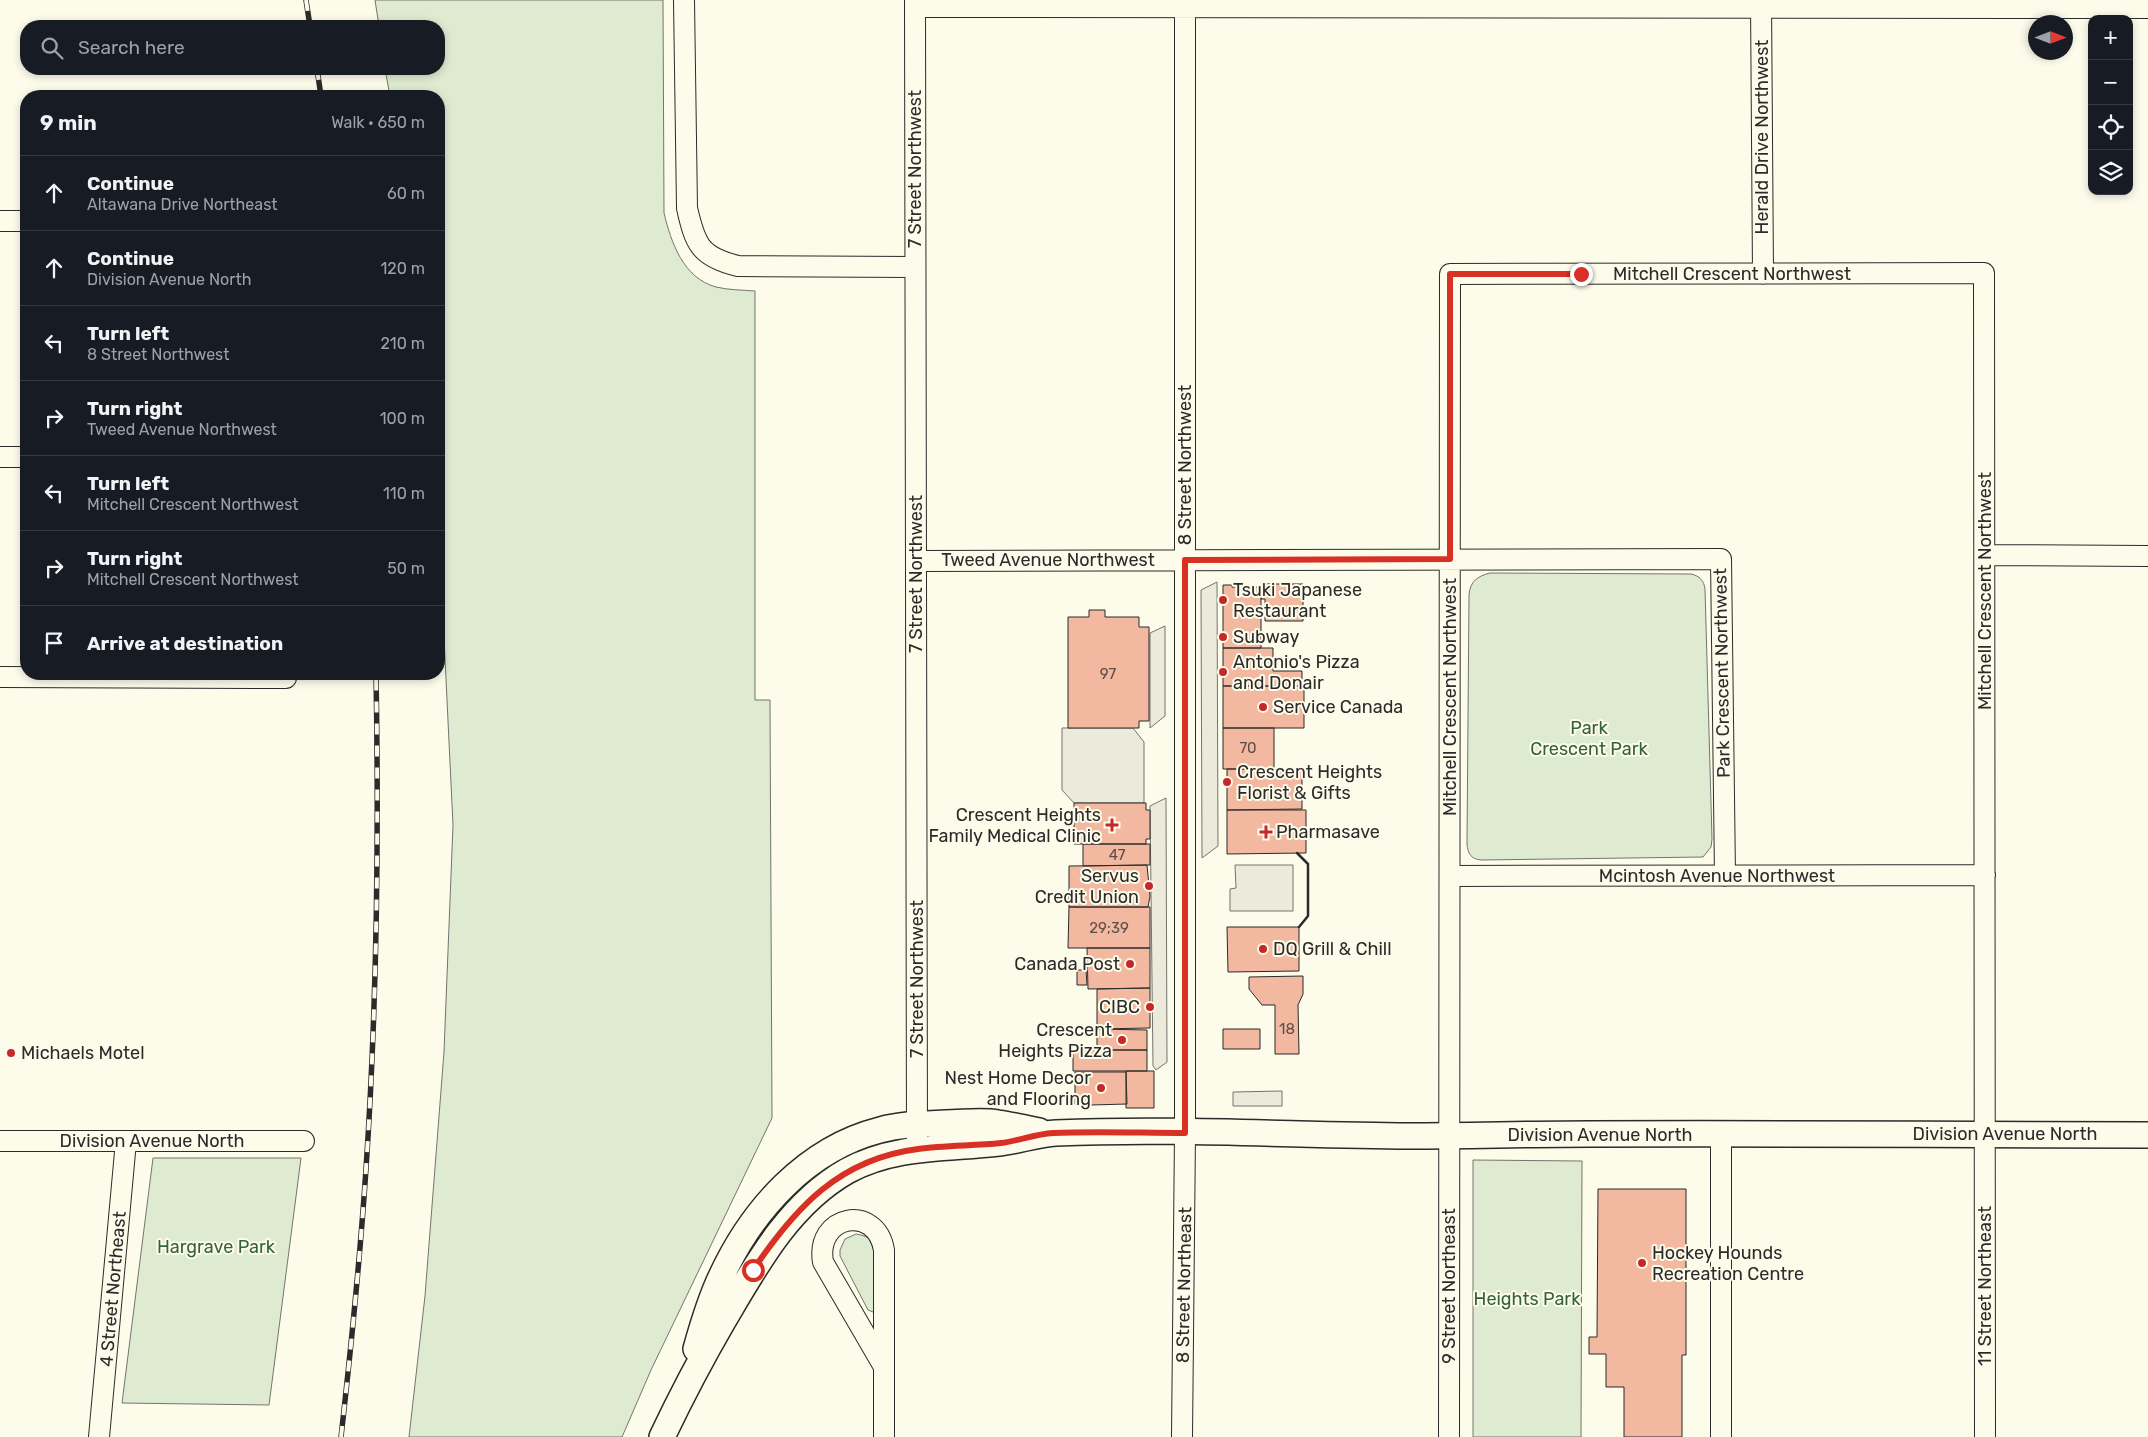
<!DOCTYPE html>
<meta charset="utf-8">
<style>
body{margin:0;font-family:Rubik,sans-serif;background:#20242c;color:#f1f3f6}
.controls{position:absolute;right:15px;top:15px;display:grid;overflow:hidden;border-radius:10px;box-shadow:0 2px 8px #0003}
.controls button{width:45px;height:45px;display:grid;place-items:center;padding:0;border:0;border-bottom:1px solid #363941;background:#171b24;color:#f1f3f6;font:25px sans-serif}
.compass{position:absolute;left:2028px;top:15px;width:45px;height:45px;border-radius:50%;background:#171b24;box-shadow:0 2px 8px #0003;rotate:90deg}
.stop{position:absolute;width:15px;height:15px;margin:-11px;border:4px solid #d93025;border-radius:50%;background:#fff}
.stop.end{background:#d93025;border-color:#fff;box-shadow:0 1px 5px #0008}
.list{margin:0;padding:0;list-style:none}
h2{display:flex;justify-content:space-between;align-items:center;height:65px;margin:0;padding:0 20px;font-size:21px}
h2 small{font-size:16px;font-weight:400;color:#9ea1a6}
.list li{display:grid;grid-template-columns:32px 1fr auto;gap:15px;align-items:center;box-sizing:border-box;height:75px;padding:0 20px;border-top:1px solid #363941}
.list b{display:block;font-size:19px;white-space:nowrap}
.list p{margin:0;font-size:16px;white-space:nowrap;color:#9ea1a6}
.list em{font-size:16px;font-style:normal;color:#9ea1a6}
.icon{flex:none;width:28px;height:28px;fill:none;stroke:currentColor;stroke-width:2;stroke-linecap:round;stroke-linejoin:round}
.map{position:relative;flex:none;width:2148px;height:1437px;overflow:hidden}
.search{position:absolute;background:#171b24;box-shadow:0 2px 8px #0003;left:20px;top:20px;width:425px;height:55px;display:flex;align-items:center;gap:12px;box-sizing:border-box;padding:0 18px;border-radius:20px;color:#9ea1a6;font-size:19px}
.panel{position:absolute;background:#171b24;box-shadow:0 2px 8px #0003;left:20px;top:90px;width:425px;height:590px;border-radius:20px}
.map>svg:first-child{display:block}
.green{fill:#deebd1;stroke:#74746e}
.parking{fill:#eceadb;stroke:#74746e}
.building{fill:#f2b8a0;stroke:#2b2b2b}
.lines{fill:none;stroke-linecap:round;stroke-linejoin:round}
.minor-casing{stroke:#2b2b2b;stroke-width:22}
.major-casing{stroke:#2b2b2b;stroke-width:28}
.minor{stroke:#fdfbea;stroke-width:20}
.major{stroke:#fdfbea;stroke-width:25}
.rail-casing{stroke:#2b2b2b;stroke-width:5.5}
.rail{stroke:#fdfbea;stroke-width:4;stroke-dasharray:11;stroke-linecap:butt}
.wall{stroke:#2b2b2b;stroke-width:2.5}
.route{stroke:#d93025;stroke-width:6}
.poi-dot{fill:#c62828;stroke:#fdfbea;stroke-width:2}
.labels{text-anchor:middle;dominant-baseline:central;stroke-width:4;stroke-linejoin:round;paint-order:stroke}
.number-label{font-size:15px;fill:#5d4e48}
.street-label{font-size:18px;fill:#2b2b2b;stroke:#fdfbea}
.poi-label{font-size:18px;fill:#2b2b2b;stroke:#fdfbea;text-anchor:start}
.park-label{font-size:18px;fill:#34623c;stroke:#fdfbea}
</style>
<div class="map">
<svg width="2148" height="1437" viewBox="0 0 2148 1437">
<rect width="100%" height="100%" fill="#fdfbea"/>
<path class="green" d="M 375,0 L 663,0 L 664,213 C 671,242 683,278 716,287 C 728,290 743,290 755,291 L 755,700 L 770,700 L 772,1118 L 651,1370 L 622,1437 L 409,1437 L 425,1296 L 444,1052 L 453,825 L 439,533 L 439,96 L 390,96 L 385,69 L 439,69 L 439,26 L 379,26 Z
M 1490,573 L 1691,574 C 1700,576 1704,581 1705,589 L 1712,839 L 1711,847 L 1703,857 L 1481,860 C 1471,859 1468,854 1467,844 L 1469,595 C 1470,581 1478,576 1490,573 Z
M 153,1158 L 301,1158 L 269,1405 L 122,1403 Z
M 1473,1160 L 1582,1161 L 1581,1437 L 1473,1437 Z
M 856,1234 C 861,1235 867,1236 870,1240 C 879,1252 875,1293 875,1309 L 873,1312 L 868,1310 L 840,1256 L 840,1250 L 845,1239 Z"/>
<path class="parking" d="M 1217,582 L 1218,846 L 1202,858 L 1201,590 Z
M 1165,626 L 1165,716 L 1150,728 L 1150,633 Z
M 1062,728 L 1133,728 L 1144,742 L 1144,803 L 1074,803 L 1062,790 Z
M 1166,798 L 1167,1062 L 1156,1070 L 1153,1066 L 1150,806 Z
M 1235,865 L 1293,865 L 1293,911 L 1230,911 L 1230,889 L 1236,888 Z
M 1282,1091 L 1282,1106 L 1233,1106 L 1233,1092 Z"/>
<path class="building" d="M 1261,584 L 1303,584 L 1303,621 L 1265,621 L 1265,599 L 1261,599 Z
M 1223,585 L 1232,585 L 1232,587 L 1261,587 L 1261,648 L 1223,648 Z
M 1089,610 L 1105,610 L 1105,617 L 1139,617 L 1139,627 L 1149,627 L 1149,721 L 1139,721 L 1139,728 L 1068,728 L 1068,617 L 1089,617 Z
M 1223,648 L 1273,648 L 1273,671 L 1302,671 L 1302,686 L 1223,686 Z
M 1223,686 L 1304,686 L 1304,728 L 1223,728 Z
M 1223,728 L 1274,728 L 1274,769 L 1223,769 Z
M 1227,769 L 1302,769 L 1302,809 L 1227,810 Z
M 1074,803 L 1146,803 L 1146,810 L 1150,810 L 1150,839 L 1146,839 L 1146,844 L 1074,844 Z
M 1227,810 L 1306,810 L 1306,853 L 1227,854 Z
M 1083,844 L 1150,844 L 1150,865 L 1083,866 Z
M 1147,865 L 1150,896 L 1148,907 L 1069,907 L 1069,866 Z
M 1069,907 L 1150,907 L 1150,948 L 1068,948 Z
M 1227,927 L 1299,927 L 1299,971 L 1228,972 Z
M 1087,948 L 1150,948 L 1150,988 L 1088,989 Z
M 1077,970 L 1086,970 L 1087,985 L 1077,985 Z
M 1303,976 L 1303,994 L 1298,1005 L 1299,1054 L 1275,1054 L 1275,1005 L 1262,1005 L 1249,989 L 1249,977 Z
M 1150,988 L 1150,1028 L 1097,1029 L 1097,989 Z
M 1097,1029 L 1147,1030 L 1147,1050 L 1097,1050 Z
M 1223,1029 L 1260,1029 L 1260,1049 L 1223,1049 Z
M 1073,1050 L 1147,1050 L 1147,1071 L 1073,1071 Z
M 1126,1071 L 1154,1071 L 1154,1108 L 1126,1108 Z
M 1075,1072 L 1126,1072 L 1127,1104 L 1091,1105 L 1089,1110 L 1075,1104 Z
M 1598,1189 L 1686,1189 L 1686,1355 L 1682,1355 L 1682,1437 L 1624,1437 L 1624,1387 L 1606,1387 L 1606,1354 L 1589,1354 L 1589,1337 L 1597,1337 Z"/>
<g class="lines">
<g class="minor-casing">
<path id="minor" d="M 684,0 L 687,208 C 695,244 700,257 738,266 L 915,267
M 915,0 L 917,1149
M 1761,0 L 1763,274
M 915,7 L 2148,8
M 0,221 L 26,221
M 0,457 L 26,457
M 1985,555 L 2148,556
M 916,561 L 1721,559 L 1725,876
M 0,677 L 286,678
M 1450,876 L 1985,875
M 0,1141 L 304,1141
M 99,1437 L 126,1141
M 884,1437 L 884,1250 C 876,1203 815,1215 823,1262 L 884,1367
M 1182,1437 L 1185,1133 L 1185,6
M 1449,1437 L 1450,274 L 1984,273 L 1985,1437
M 1721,1437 L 1721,1134"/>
</g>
<g class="major-casing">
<path id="major" d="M 696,1349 C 703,1324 710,1300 721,1277 C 752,1210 806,1149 880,1130 C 902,1124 923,1124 945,1123 C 962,1123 981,1120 998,1123 C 1012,1125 1025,1128 1039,1131
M 662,1437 C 681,1397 701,1359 723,1321 C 756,1265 789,1204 847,1171 C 895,1145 947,1149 999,1143 C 1018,1141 1037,1134 1056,1133 C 1173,1128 1291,1135 1409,1136 C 1469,1136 1529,1134 1590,1134 C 1776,1133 1962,1135 2148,1135"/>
</g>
<use href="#minor" class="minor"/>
<use href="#major" class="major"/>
<g class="rail-casing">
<path id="rail" d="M 306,0 L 310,26
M 317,69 L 321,96
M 341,1437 C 351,1348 360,1259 366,1169 C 377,1004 379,839 376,674"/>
</g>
<use href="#rail" class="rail"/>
<path class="wall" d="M 1297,853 L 1308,864 L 1308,916 L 1299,927"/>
</g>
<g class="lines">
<path class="route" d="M 753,1270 C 795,1208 839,1159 918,1149 C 945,1145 973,1146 1001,1143 C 1018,1141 1035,1134 1053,1133 C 1097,1131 1141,1133 1185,1133 L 1185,560 L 1450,559 L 1450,274 L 1581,274"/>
</g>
<g class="poi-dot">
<circle cx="1223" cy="600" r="5"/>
<circle cx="1223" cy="637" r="5"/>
<circle cx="1223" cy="672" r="5"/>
<circle cx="1263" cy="707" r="5"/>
<circle cx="1227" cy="782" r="5"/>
<path d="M1109.5 817.5h5v5h5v5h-5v5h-5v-5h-5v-5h5z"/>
<path d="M1263.5 824.5h5v5h5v5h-5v5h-5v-5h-5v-5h5z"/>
<circle cx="1149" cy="886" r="5"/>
<circle cx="1263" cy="949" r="5"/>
<circle cx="1130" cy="964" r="5"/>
<circle cx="1150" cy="1007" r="5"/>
<circle cx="1122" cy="1040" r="5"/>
<circle cx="11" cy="1053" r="5"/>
<circle cx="1101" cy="1088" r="5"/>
<circle cx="1642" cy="1263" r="5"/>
</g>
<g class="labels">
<g class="number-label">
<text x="1108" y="674">97</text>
<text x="1248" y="748">70</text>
<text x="1117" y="855">47</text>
<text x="1109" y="928">29;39</text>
<text x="1287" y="1029">18</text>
</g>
<g class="street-label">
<text transform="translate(1762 137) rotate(-90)">Herald Drive Northwest</text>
<text transform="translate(915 169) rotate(-90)">7 Street Northwest</text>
<text x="1732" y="274">Mitchell Crescent Northwest</text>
<text transform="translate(1185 465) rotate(-90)">8 Street Northwest</text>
<text x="1048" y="560">Tweed Avenue Northwest</text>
<text transform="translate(916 574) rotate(-90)">7 Street Northwest</text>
<text transform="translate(1985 591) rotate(-90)">Mitchell Crescent Northwest</text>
<text transform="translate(1722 673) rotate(-91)">Park Crescent Northwest</text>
<text transform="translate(1450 697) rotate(-90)">Mitchell Crescent Northwest</text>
<text x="1717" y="876">Mcintosh Avenue Northwest</text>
<text transform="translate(917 979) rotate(-90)">7 Street Northwest</text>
<text x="2005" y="1134">Division Avenue North</text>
<text x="1600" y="1135">Division Avenue North</text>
<text x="152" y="1141">Division Avenue North</text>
<text transform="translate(1184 1285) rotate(-89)">8 Street Northeast</text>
<text transform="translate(1449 1286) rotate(-90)">9 Street Northeast</text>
<text transform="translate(1985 1286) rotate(-90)">11 Street Northeast</text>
<text transform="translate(113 1289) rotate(-85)">4 Street Northeast</text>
</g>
<g class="poi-label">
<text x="1233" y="590">Tsuki Japanese<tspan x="1233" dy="21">Restaurant</tspan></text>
<text x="1233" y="637">Subway</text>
<text x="1233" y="662">Antonio's Pizza<tspan x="1233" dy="21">and Donair</tspan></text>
<text x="1273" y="707">Service Canada</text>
<text x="1237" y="772">Crescent Heights<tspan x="1237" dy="21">Florist &amp; Gifts</tspan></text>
<text x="1101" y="815" text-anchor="end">Crescent Heights<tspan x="1101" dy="21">Family Medical Clinic</tspan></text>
<text x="1276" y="832">Pharmasave</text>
<text x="1139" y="876" text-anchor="end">Servus<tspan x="1139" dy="21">Credit Union</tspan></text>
<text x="1273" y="949">DQ Grill &amp; Chill</text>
<text x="1120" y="964" text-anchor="end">Canada Post</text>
<text x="1140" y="1007" text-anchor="end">CIBC</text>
<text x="1112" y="1030" text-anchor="end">Crescent<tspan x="1112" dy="21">Heights Pizza</tspan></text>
<text x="21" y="1053">Michaels Motel</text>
<text x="1091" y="1078" text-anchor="end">Nest Home Decor<tspan x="1091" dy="21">and Flooring</tspan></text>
<text x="1652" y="1253">Hockey Hounds<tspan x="1652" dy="21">Recreation Centre</tspan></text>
</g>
<g class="park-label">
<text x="1589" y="728">Park<tspan x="1589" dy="21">Crescent Park</tspan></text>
<text x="216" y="1247">Hargrave Park</text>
<text x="1527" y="1299">Heights Park</text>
</g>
</g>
</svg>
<div class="controls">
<button>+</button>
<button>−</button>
<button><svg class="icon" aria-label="locate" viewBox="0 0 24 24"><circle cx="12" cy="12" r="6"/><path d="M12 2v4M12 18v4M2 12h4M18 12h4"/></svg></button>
<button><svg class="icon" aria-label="layers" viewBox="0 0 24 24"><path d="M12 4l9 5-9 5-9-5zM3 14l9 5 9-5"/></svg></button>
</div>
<svg class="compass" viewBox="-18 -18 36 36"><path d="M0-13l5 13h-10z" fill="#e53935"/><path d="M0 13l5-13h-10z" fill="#9ea1a6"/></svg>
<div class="stop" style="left:753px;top:1270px"></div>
<div class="stop end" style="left:1581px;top:274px"></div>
<div class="search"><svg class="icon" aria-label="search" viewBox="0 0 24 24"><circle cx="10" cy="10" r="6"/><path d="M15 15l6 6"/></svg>Search here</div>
<section class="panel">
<h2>9 min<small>Walk · 650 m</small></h2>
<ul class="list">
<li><svg class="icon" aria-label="ahead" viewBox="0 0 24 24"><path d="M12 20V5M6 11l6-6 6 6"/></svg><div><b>Continue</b><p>Altawana Drive Northeast</p></div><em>60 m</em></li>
<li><svg class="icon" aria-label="ahead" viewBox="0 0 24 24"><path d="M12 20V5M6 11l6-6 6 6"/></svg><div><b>Continue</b><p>Division Avenue North</p></div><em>120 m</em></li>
<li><svg class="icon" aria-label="left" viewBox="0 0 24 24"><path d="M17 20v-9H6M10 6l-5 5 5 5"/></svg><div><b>Turn left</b><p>8 Street Northwest</p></div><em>210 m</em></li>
<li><svg class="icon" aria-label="right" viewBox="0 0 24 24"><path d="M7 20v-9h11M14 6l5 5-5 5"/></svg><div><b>Turn right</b><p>Tweed Avenue Northwest</p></div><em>100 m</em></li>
<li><svg class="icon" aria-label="left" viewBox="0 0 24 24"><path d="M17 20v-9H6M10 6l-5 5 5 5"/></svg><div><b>Turn left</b><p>Mitchell Crescent Northwest</p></div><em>110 m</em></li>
<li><svg class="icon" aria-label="right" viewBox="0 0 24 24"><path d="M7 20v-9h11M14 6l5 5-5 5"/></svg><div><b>Turn right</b><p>Mitchell Crescent Northwest</p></div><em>50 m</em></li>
<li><svg class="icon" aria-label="arrive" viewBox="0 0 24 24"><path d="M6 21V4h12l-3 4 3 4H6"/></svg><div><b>Arrive at destination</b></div></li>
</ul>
</section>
</div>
